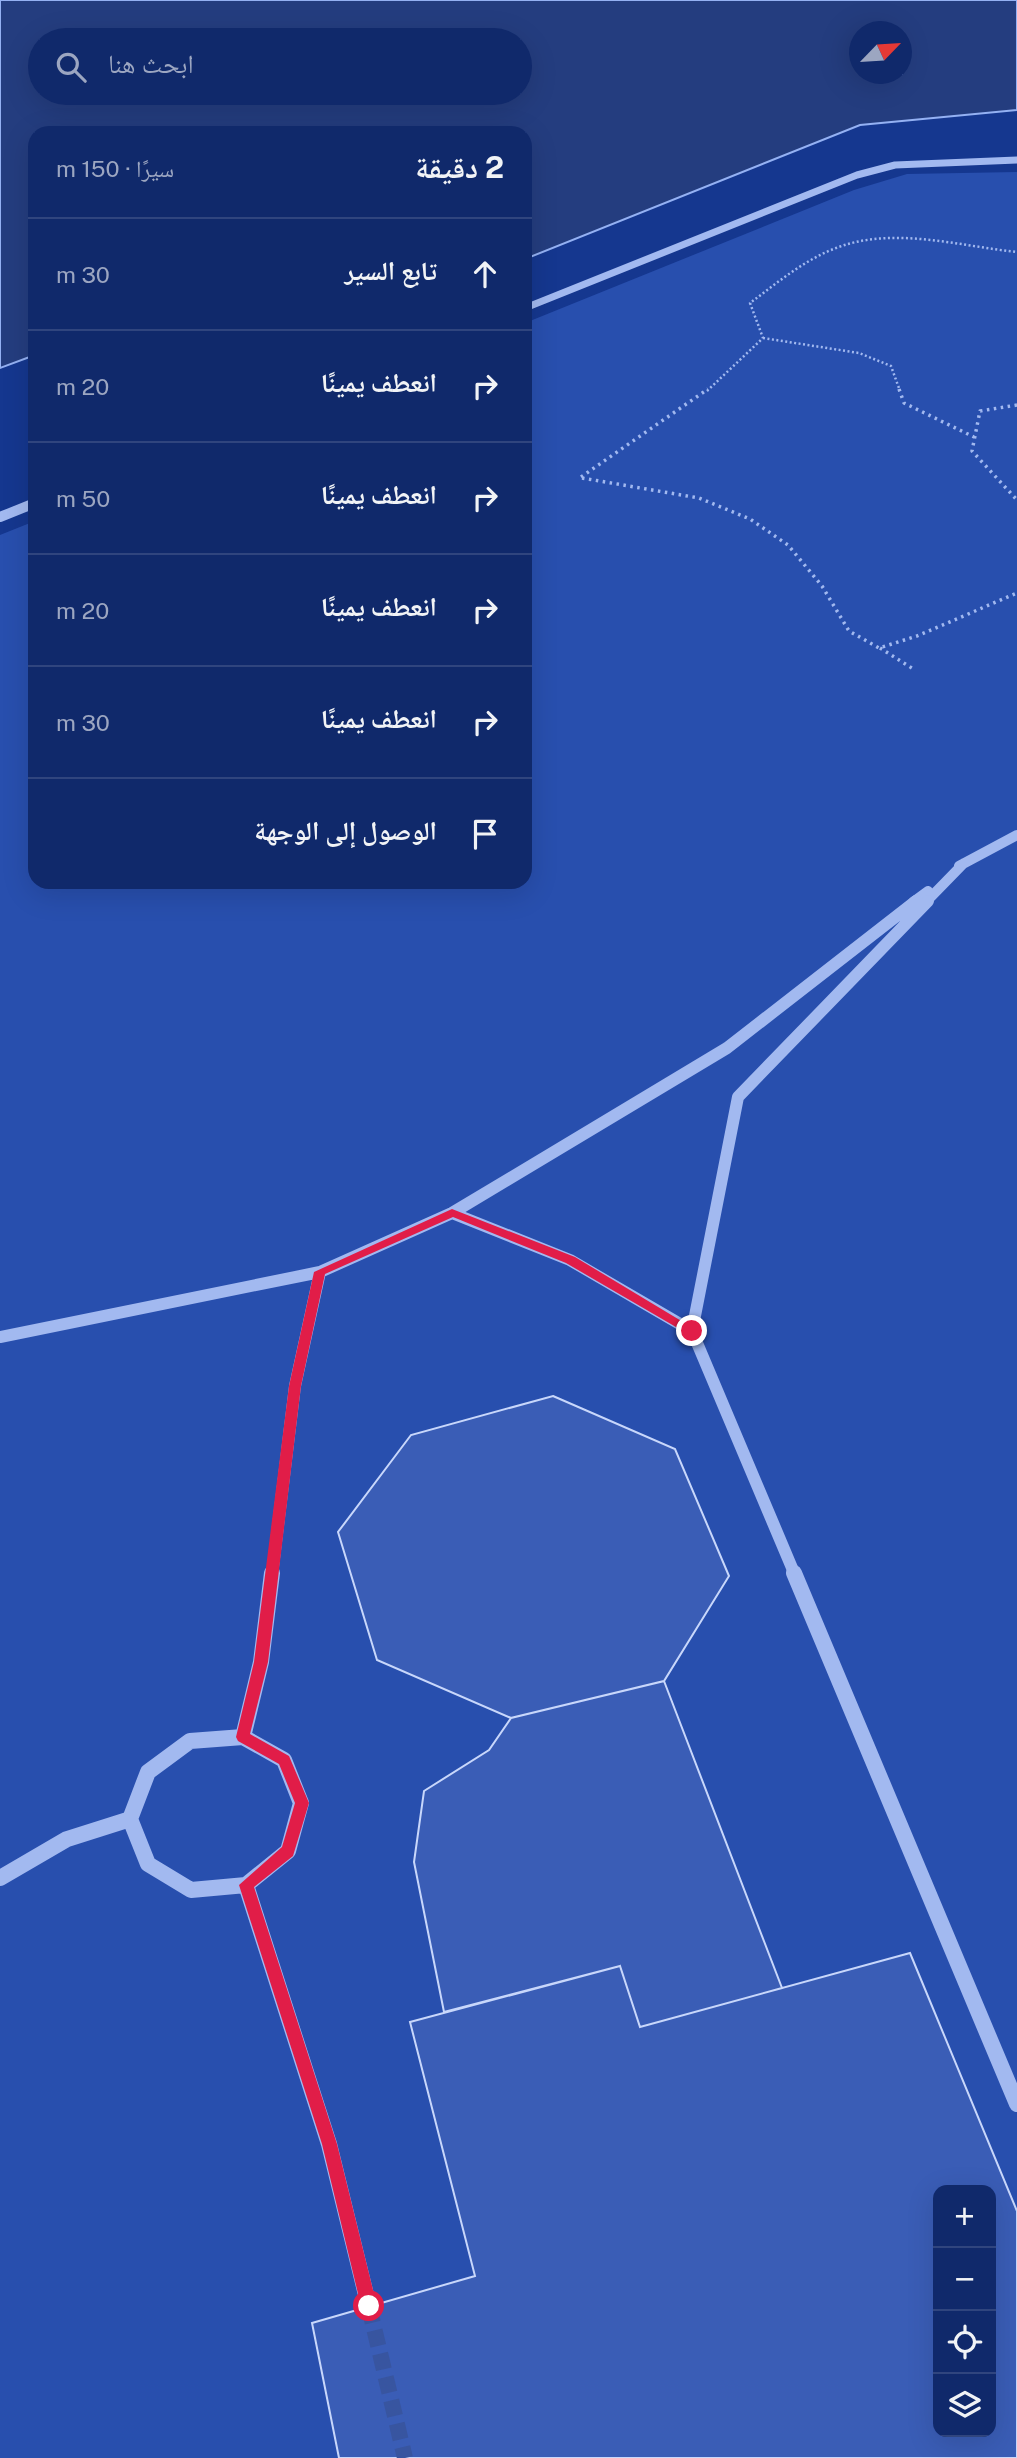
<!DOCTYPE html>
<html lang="ar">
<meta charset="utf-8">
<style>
body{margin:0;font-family:"Public Sans","Noto Naskh Arabic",sans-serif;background:#1e3573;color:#f1f3f6;direction:rtl}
.controls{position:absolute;right:21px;bottom:21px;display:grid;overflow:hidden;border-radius:14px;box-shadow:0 7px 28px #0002}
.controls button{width:63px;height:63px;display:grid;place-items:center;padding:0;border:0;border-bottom:2px solid #30457e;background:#10296b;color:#f1f3f6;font:35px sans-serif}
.compass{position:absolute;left:849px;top:21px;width:63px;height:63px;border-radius:50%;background:#10296b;box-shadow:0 7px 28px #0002;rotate:65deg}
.stop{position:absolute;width:21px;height:21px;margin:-16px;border:5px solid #e11d48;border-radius:50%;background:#fff}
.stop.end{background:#e11d48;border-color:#fff;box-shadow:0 2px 7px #0008}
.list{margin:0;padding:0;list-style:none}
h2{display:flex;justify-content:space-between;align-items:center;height:91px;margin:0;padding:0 28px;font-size:30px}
h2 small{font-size:23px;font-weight:400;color:#9ca6c1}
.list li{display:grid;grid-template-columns:46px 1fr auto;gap:21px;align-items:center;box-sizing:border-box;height:112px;padding:0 28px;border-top:2px solid #30457e}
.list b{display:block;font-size:26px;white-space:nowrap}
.list em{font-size:23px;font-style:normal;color:#9ca6c1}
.icon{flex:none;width:38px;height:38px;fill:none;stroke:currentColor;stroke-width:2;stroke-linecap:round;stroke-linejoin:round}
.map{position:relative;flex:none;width:1017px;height:2458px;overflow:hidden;direction:ltr}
.search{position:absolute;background:#10296b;box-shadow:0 7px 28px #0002;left:28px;top:28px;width:504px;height:77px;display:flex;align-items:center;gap:18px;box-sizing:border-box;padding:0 24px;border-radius:38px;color:#9ca6c1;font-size:26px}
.panel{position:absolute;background:#10296b;box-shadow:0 7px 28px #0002;left:28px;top:126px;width:504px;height:763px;border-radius:21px;direction:rtl}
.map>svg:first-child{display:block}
.green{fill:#284fae;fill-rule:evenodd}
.water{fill:#243d7f;stroke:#94b1f3;stroke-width:2;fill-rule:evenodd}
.building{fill:#3a5db6;stroke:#c8d7fb;stroke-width:2;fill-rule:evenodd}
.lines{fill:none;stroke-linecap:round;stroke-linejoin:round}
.minor-tunnel{stroke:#3855a0;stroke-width:16;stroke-dasharray:16 8;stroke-linecap:butt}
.path-far1{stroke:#a2b9f0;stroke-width:2.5;stroke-dasharray:2 2.5;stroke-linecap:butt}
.path{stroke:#a2b9f0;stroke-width:3.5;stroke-dasharray:2.5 4.5;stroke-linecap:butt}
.minor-far3{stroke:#a2b9f0;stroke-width:7}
.minor-far2{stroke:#a2b9f0;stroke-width:10}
.minor-far1{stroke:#a2b9f0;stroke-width:12}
.minor{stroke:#a2b9f0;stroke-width:16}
.route{fill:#e11d48}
</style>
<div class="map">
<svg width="1017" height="2458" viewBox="0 0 1017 2458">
<rect width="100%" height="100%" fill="#15378f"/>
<path class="green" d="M 1017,172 L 1017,2458 L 0,2458 L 0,535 L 35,521 L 35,882 L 525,882 L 525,323 L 854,190 L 907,174 ZM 938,2190 L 991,2190 L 991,2432 L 938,2432 Z"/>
<path class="water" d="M 0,0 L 1017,0 L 1017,110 L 860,125 L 525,259 L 525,133 L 35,133 L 35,355 L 0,368 ZM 860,32 L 902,32 L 902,74 L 860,74 ZM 40,40 L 520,40 L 520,93 L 40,93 Z"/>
<path class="building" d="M 553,1396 L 675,1449 L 729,1576 L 664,1681 L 511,1718 L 377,1660 L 338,1532 L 411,1435 Z
M 664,1681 L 782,1988 L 640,2027 L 620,1966 L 444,2012 L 414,1862 L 424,1791 L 489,1750 L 511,1718 Z
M 910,1953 L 1017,2211 L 1017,2458 L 339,2458 L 312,2323 L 475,2276 L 410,2022 L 620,1966 L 640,2027 ZM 938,2190 L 991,2190 L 991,2432 L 938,2432 Z"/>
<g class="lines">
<path class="minor-tunnel" d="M 369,2307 L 405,2458"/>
<path class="path-far1" d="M 763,338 L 859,353 L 891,366 L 900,391
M 707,391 L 763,338 L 750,303 C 777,283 804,260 836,248 C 893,226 959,246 1017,252"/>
<path class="path" d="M 899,389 L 904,403 L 974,437
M 1017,405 L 980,411 L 972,451 L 1017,500
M 581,477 L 708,389
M 582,478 L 699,498 L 750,519 L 788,545 L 822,586 L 849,631 L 879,648 L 917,636 L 1017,593
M 880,648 L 915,670"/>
<path class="minor-far3" d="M 525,308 L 857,175 L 895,165 L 1017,160"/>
<path class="minor-far2" d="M 0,517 L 35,503
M 959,866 L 1017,835
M 913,902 L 928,891
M 926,902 L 964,863"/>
<path class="minor-far1" d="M 452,1213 L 570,1260 L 692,1331
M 0,1337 L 320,1272
M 272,1575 L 295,1386 L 320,1272 L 452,1213 L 727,1048 L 916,901
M 795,1575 L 692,1331 L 738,1097 L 928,901"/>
<path class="minor" d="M 794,1573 L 1017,2104
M 243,1737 L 261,1662 L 272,1573
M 243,1737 L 284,1760 L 301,1803 L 288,1851 L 246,1885 L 191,1890 L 148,1864 L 130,1819 L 148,1772 L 190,1741 Z
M 0,1878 L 67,1839 L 130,1819
M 246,1885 L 329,2144 L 369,2307"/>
</g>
<path class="route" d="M 452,1209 L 575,1257 L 698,1331 L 692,1336 L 688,1334 L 566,1263 L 453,1217 L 325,1274 L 301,1386 L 268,1662 L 250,1734 L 289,1756 L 309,1803 L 293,1856 L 254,1887 L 337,2144 L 377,2306 L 369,2315 L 361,2306 L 322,2144 L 239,1885 L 282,1847 L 295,1803 L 279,1764 L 238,1741 L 236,1737 L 254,1662 L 289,1386 L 314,1272 Z"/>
</svg>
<div class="controls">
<button>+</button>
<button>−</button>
<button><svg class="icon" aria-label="locate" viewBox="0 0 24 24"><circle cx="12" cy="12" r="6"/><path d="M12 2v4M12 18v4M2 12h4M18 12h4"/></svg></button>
<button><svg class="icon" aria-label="layers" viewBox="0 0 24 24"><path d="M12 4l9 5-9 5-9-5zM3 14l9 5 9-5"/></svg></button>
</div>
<svg class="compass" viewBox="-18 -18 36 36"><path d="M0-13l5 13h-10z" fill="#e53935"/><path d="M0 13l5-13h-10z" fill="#9ca6c1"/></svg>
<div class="stop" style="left:369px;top:2306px"></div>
<div class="stop end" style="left:692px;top:1331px"></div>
<div class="search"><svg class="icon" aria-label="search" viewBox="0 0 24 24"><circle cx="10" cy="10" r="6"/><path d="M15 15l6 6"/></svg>ابحث هنا</div>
<section class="panel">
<h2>2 دقيقة<small>سيرًا · 150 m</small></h2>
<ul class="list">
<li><svg class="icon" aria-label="ahead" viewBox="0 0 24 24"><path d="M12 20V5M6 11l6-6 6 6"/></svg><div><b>تابع السير</b></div><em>30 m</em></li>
<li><svg class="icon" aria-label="right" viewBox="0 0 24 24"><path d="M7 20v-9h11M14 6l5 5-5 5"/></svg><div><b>انعطف يمينًا</b></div><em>20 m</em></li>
<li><svg class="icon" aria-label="right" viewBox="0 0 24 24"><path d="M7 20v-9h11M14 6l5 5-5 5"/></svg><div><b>انعطف يمينًا</b></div><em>50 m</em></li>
<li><svg class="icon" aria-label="right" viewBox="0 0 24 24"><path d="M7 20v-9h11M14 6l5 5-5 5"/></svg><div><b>انعطف يمينًا</b></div><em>20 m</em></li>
<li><svg class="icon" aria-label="right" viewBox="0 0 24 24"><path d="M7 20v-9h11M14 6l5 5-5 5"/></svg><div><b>انعطف يمينًا</b></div><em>30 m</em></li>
<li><svg class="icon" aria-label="arrive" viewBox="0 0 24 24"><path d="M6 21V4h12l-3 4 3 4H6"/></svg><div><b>الوصول إلى الوجهة</b></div></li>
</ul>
</section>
</div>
